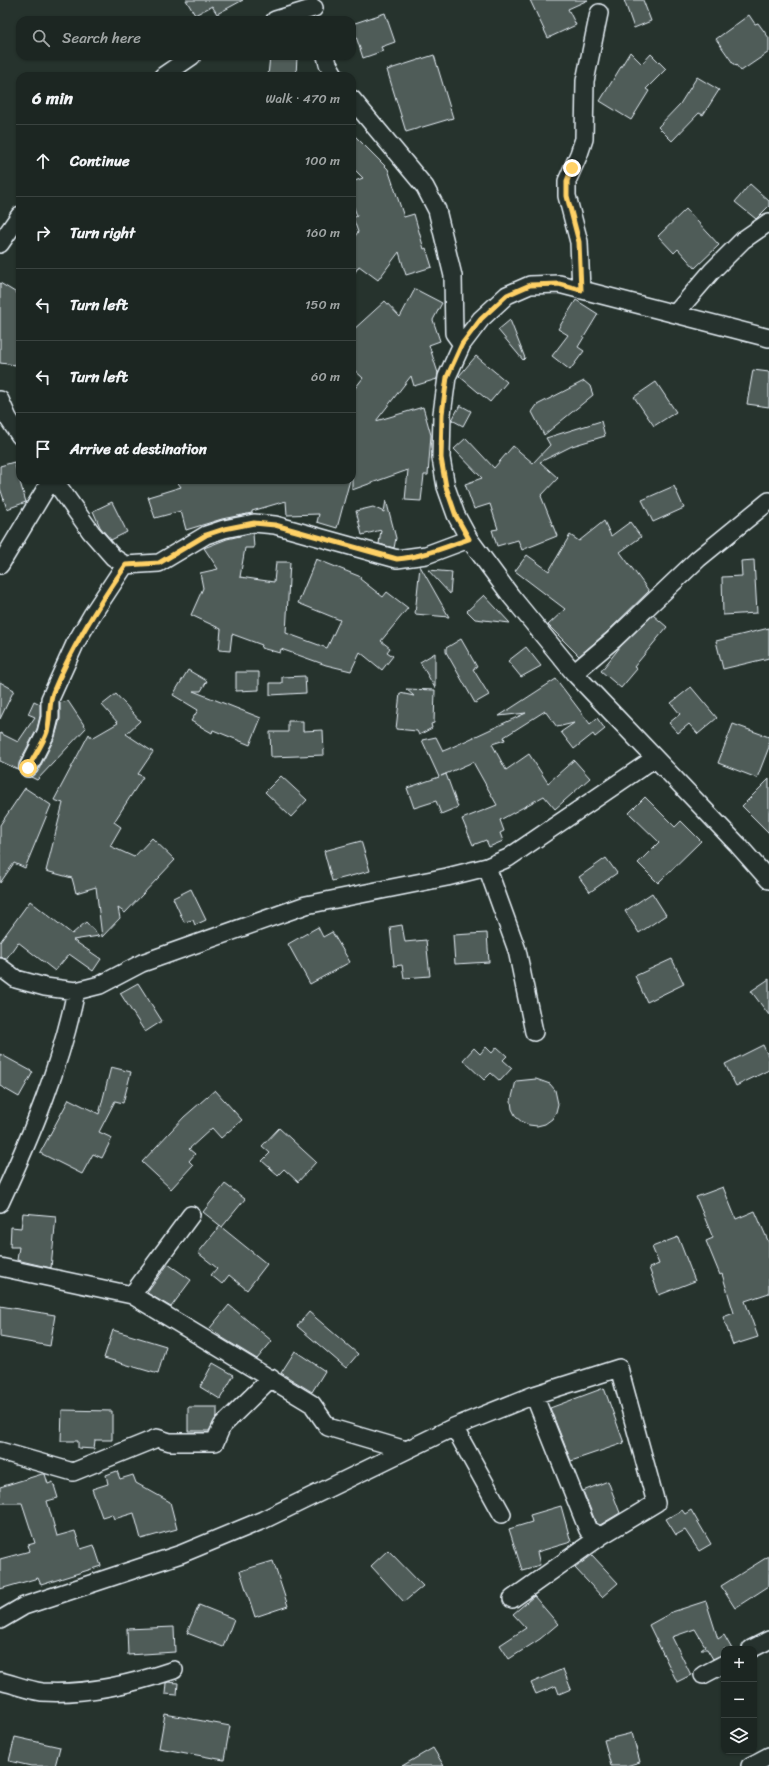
<!DOCTYPE html>
<meta charset="utf-8">
<style>
body{margin:0;font-family:Sriracha,sans-serif;background:#252e2a;color:#f1f3f6}
.controls{position:absolute;right:12px;bottom:12px;display:grid;overflow:hidden;border-radius:8px;box-shadow:0 1px 3px #0004}
.controls button{width:36px;height:36px;display:grid;place-items:center;padding:0;border:0;border-bottom:1px solid #3a4340;background:#1c2622;color:#f1f3f6;font:20px sans-serif}
.stop{position:absolute;width:12px;height:12px;margin:-9px;border:3px solid #ffd166;border-radius:50%;background:#fff}
.stop.end{background:#ffd166;border-color:#fff;box-shadow:0 1px 4px #0008}
.list{margin:0;padding:0;list-style:none}
h2{display:flex;justify-content:space-between;align-items:center;height:52px;margin:0;padding:0 16px;font-size:17px}
h2 small{font-size:13px;font-weight:400;color:#a0a5a5}
.list li{display:grid;grid-template-columns:26px 1fr auto;gap:12px;align-items:center;box-sizing:border-box;height:72px;padding:0 16px;border-top:1px solid #3a4340}
.list b{display:block;font-size:15px;white-space:nowrap}
.list em{font-size:13px;font-style:normal;color:#a0a5a5}
.icon{flex:none;width:22px;height:22px;fill:none;stroke:currentColor;stroke-width:2;stroke-linecap:round;stroke-linejoin:round}
.map{position:relative;flex:none;width:769px;height:1766px;overflow:hidden}
.search{position:absolute;background:#1c2622;box-shadow:0 1px 3px #0004;left:16px;top:16px;width:340px;height:44px;display:flex;align-items:center;gap:10px;box-sizing:border-box;padding:0 14px;border-radius:12px;color:#a0a5a5;font-size:15px}
.panel{position:absolute;background:#1c2622;box-shadow:0 1px 3px #0004;left:16px;top:72px;width:340px;height:412px;border-radius:12px}
.map>svg:first-child{display:block}
.building{fill:#505c59;stroke:#e8f1f8}
.lines{fill:none;stroke-linecap:round;stroke-linejoin:round}
.minor-casing{stroke:#e8f1f8;stroke-width:20}
.minor{stroke:#26332d;stroke-width:17}
.route{stroke:#ffd166;stroke-width:5}
</style>
<div class="map">
<svg width="769" height="1766" viewBox="0 0 769 1766">
<rect width="100%" height="100%" fill="#26332d"/>
<filter id="ink" filterUnits="userSpaceOnUse"><feTurbulence type="fractalNoise" baseFrequency=".025" numOctaves="2"/><feDisplacementMap in="SourceGraphic" scale="8" xChannelSelector="R" yChannelSelector="G"/><feConvolveMatrix kernelMatrix="1 2 1 2 8 2 1 2 1" color-interpolation-filters="sRGB"/></filter>
<g filter="url(#ink)">
<path class="building" d="M 186,0 L 243,0 L 217,14 L 212,6 L 195,15 Z
M 530,0 L 588,0 L 568,9 L 576,25 L 548,38 Z
M 624,0 L 643,0 L 651,21 L 634,28 Z
M 385,13 L 395,42 L 381,47 L 383,51 L 363,58 L 352,24 Z
M 749,15 L 755,24 L 758,23 L 769,38 L 769,52 L 741,71 L 736,65 L 735,66 L 716,39 Z
M 630,52 L 642,64 L 651,54 L 666,69 L 646,89 L 649,91 L 631,120 L 600,101 Z
M 434,55 L 453,118 L 406,132 L 387,70 Z
M 270,56 L 297,56 L 296,76 L 268,76 Z
M 697,77 L 719,90 L 703,115 L 699,113 L 672,141 L 658,127 L 680,104 Z
M 352,133 L 388,169 L 404,217 L 414,214 L 424,249 L 426,248 L 432,267 L 406,275 L 399,252 L 378,280 L 359,266 L 352,277 L 352,240 L 358,232 L 353,218 L 357,216 L 352,202 L 352,182 L 363,178 L 352,167 Z
M 750,184 L 769,201 L 769,206 L 756,219 L 735,202 Z
M 686,209 L 719,245 L 695,268 L 678,249 L 674,253 L 658,236 Z
M 0,283 L 20,295 L 20,324 L 16,365 L 0,363 Z
M 415,289 L 442,303 L 433,320 L 440,341 L 429,345 L 438,373 L 437,379 L 414,386 L 411,376 L 376,421 L 423,407 L 431,435 L 428,475 L 424,475 L 421,501 L 405,500 L 408,470 L 352,490 L 352,392 L 363,378 L 352,368 L 352,331 L 385,301 L 400,317 Z
M 576,300 L 598,314 L 578,347 L 584,351 L 570,370 L 552,356 L 568,335 L 558,329 Z
M 510,320 L 525,358 L 523,360 L 498,330 Z
M 476,356 L 507,382 L 490,402 L 459,376 Z
M 753,370 L 769,372 L 769,407 L 747,404 Z
M 584,381 L 590,386 L 593,395 L 544,435 L 532,412 L 537,405 Z
M 656,382 L 676,412 L 654,426 L 634,397 Z
M 460,405 L 471,411 L 463,426 L 452,420 Z
M 601,421 L 605,436 L 572,446 L 540,462 L 558,478 L 541,496 L 557,536 L 522,550 L 518,540 L 497,546 L 492,530 L 498,529 L 490,504 L 474,509 L 465,484 L 482,478 L 454,449 L 466,438 L 494,468 L 513,446 L 533,463 L 550,445 L 546,438 Z
M 14,462 L 26,502 L 7,509 L 0,488 L 0,466 Z
M 176,480 L 350,480 L 337,528 L 317,522 L 319,514 L 287,515 L 286,501 L 252,511 L 252,513 L 222,519 L 186,530 L 181,511 L 155,518 L 148,497 L 181,487 Z
M 674,486 L 684,508 L 653,522 L 642,500 Z
M 386,500 L 396,538 L 394,548 L 379,544 L 381,530 L 362,535 L 356,511 L 373,507 L 384,512 Z
M 112,502 L 127,532 L 111,540 L 100,527 L 93,511 Z
M 604,521 L 611,536 L 630,522 L 641,537 L 620,552 L 649,591 L 606,633 L 579,656 L 548,625 L 565,609 L 515,571 L 527,555 L 549,571 L 570,535 L 579,541 Z
M 253,533 L 254,548 L 245,548 L 240,577 L 274,582 L 276,562 L 290,562 L 286,633 L 327,648 L 340,620 L 298,603 L 316,559 L 361,577 L 360,579 L 383,597 L 387,592 L 408,608 L 381,641 L 390,648 L 387,652 L 393,656 L 382,670 L 360,652 L 351,671 L 326,665 L 281,649 L 280,653 L 261,648 L 262,645 L 232,634 L 230,651 L 219,650 L 221,629 L 191,615 L 203,588 L 200,573 L 218,569 L 204,548 L 227,539 Z
M 754,560 L 757,613 L 723,615 L 722,577 L 742,576 L 741,561 Z
M 420,566 L 449,617 L 415,614 Z
M 428,570 L 452,572 L 450,594 Z
M 484,595 L 510,623 L 475,619 L 467,611 Z
M 653,615 L 667,627 L 634,667 L 637,669 L 621,688 L 601,671 L 620,647 Z
M 769,628 L 769,658 L 723,669 L 716,641 Z
M 461,639 L 477,667 L 473,669 L 489,695 L 475,703 L 446,652 L 446,648 Z
M 526,647 L 541,666 L 521,677 L 508,661 Z
M 435,653 L 435,688 L 420,662 Z
M 188,670 L 207,681 L 201,691 L 193,691 L 261,718 L 250,745 L 213,730 L 212,733 L 191,721 L 198,710 L 173,695 Z
M 236,672 L 259,672 L 259,690 L 236,691 Z
M 305,676 L 306,693 L 270,695 L 270,683 L 282,683 L 282,677 Z
M 556,679 L 590,724 L 597,718 L 605,729 L 595,737 L 593,734 L 574,749 L 561,732 L 574,723 L 557,727 L 545,711 L 504,737 L 505,740 L 492,744 L 506,770 L 529,754 L 548,783 L 574,760 L 590,778 L 555,809 L 544,796 L 500,820 L 504,831 L 500,833 L 503,841 L 489,847 L 486,840 L 473,845 L 462,819 L 497,805 L 473,762 L 441,776 L 446,774 L 458,807 L 441,814 L 436,801 L 414,808 L 407,788 L 439,777 L 422,740 L 436,737 L 443,751 L 448,749 L 526,713 L 499,716 Z
M 0,682 L 14,690 L 0,719 Z
M 691,687 L 717,718 L 698,734 L 689,724 L 678,733 L 669,723 L 680,714 L 671,703 Z
M 406,689 L 435,690 L 434,723 L 431,724 L 432,728 L 419,735 L 417,731 L 396,729 L 400,693 L 414,696 Z
M 116,694 L 140,721 L 126,734 L 153,752 L 138,774 L 143,777 L 114,822 L 121,827 L 110,846 L 134,857 L 152,838 L 175,860 L 125,913 L 118,908 L 120,918 L 102,937 L 96,887 L 76,893 L 72,878 L 46,871 L 63,803 L 54,800 L 89,734 L 92,738 L 118,723 L 102,705 Z
M 34,701 L 40,704 L 40,716 L 37,729 L 19,763 L 19,770 L 0,761 L 0,733 L 18,742 L 35,717 L 28,714 Z
M 68,701 L 86,728 L 37,780 L 31,777 L 37,773 L 55,737 L 60,719 L 60,703 Z
M 288,721 L 303,721 L 303,731 L 323,730 L 324,755 L 271,757 L 270,732 L 288,732 Z
M 733,724 L 769,737 L 769,747 L 757,778 L 718,763 Z
M 281,776 L 307,800 L 291,817 L 265,792 Z
M 769,779 L 769,833 L 742,806 Z
M 25,788 L 51,805 L 25,868 L 14,863 L 0,883 L 0,825 Z
M 645,797 L 675,827 L 681,821 L 701,841 L 658,883 L 638,863 L 659,842 L 629,813 Z
M 361,841 L 370,871 L 332,881 L 324,851 Z
M 606,858 L 617,873 L 590,892 L 579,877 Z
M 191,889 L 206,920 L 195,925 L 193,920 L 184,922 L 173,898 Z
M 652,893 L 666,915 L 639,933 L 625,911 Z
M 30,901 L 72,934 L 86,922 L 99,936 L 73,940 L 101,959 L 93,971 L 69,954 L 55,971 L 18,942 L 6,959 L 0,957 L 0,942 Z
M 402,925 L 405,942 L 426,940 L 430,976 L 404,978 L 402,965 L 394,966 L 390,927 Z
M 318,927 L 323,937 L 332,932 L 350,962 L 310,984 L 288,944 Z
M 487,933 L 489,962 L 455,964 L 453,935 Z
M 672,959 L 684,984 L 647,1002 L 635,976 Z
M 769,979 L 769,1015 L 751,991 Z
M 138,983 L 162,1021 L 145,1032 L 120,993 Z
M 763,1045 L 769,1058 L 769,1070 L 736,1086 L 725,1064 Z
M 486,1047 L 492,1053 L 497,1047 L 507,1056 L 503,1060 L 512,1068 L 500,1081 L 491,1073 L 484,1080 L 463,1060 L 474,1048 L 480,1054 Z
M 0,1054 L 33,1072 L 19,1097 L 0,1086 Z
M 111,1067 L 131,1072 L 123,1103 L 115,1101 L 99,1132 L 112,1138 L 102,1158 L 93,1154 L 82,1174 L 40,1153 L 69,1099 L 99,1114 Z
M 536,1079 L 550,1084 L 555,1090 L 558,1104 L 556,1112 L 552,1119 L 545,1124 L 537,1126 L 529,1125 L 522,1122 L 516,1117 L 512,1109 L 511,1101 L 516,1081 Z
M 215,1090 L 242,1120 L 221,1138 L 212,1128 L 189,1149 L 195,1154 L 189,1161 L 193,1165 L 171,1189 L 142,1162 L 184,1117 Z
M 279,1128 L 316,1162 L 298,1182 L 284,1169 L 278,1175 L 262,1161 L 270,1153 L 262,1146 Z
M 225,1184 L 245,1199 L 222,1227 L 203,1212 Z
M 723,1187 L 736,1219 L 755,1211 L 769,1243 L 769,1293 L 745,1301 L 758,1337 L 733,1345 L 723,1317 L 734,1313 L 722,1274 L 720,1275 L 706,1241 L 713,1238 L 696,1197 Z
M 23,1213 L 56,1216 L 51,1268 L 17,1260 L 19,1247 L 10,1247 L 11,1227 L 21,1228 Z
M 220,1226 L 267,1264 L 247,1290 L 229,1275 L 222,1284 L 211,1275 L 217,1268 L 198,1253 Z
M 678,1237 L 695,1281 L 659,1295 L 649,1268 L 659,1264 L 652,1247 Z
M 168,1264 L 191,1280 L 171,1307 L 147,1293 Z
M 229,1305 L 272,1341 L 257,1359 L 221,1337 L 210,1328 Z
M 0,1306 L 55,1315 L 50,1346 L 0,1337 Z
M 309,1312 L 358,1354 L 346,1368 L 297,1326 Z
M 113,1330 L 166,1346 L 158,1374 L 104,1358 Z
M 295,1351 L 325,1371 L 312,1392 L 281,1373 Z
M 213,1363 L 234,1375 L 220,1399 L 200,1387 Z
M 604,1388 L 624,1443 L 571,1461 L 550,1408 Z
M 188,1407 L 217,1407 L 217,1416 L 209,1431 L 188,1431 Z
M 62,1410 L 112,1411 L 112,1440 L 95,1440 L 94,1449 L 78,1448 L 78,1441 L 61,1441 Z
M 117,1471 L 120,1479 L 133,1475 L 136,1483 L 170,1502 L 177,1529 L 141,1539 L 134,1513 L 114,1519 L 112,1514 L 102,1517 L 92,1489 L 108,1484 L 106,1475 Z
M 42,1474 L 45,1474 L 48,1484 L 53,1482 L 58,1498 L 47,1501 L 57,1536 L 75,1531 L 81,1549 L 94,1545 L 101,1566 L 41,1585 L 38,1578 L 0,1589 L 0,1559 L 30,1551 L 28,1545 L 35,1543 L 22,1503 L 0,1503 L 0,1487 Z
M 608,1481 L 620,1513 L 600,1525 L 596,1523 L 583,1491 Z
M 561,1506 L 571,1542 L 537,1552 L 540,1565 L 522,1570 L 509,1529 L 532,1522 L 530,1515 Z
M 682,1510 L 685,1514 L 691,1510 L 711,1544 L 699,1551 L 685,1530 L 676,1535 L 666,1519 Z
M 388,1550 L 423,1586 L 404,1602 L 371,1566 Z
M 592,1555 L 618,1583 L 602,1597 L 575,1568 Z
M 769,1556 L 769,1586 L 735,1608 L 721,1586 Z
M 273,1561 L 288,1606 L 255,1617 L 240,1571 Z
M 534,1596 L 558,1624 L 540,1639 L 509,1659 L 500,1645 L 526,1628 L 513,1614 Z
M 706,1601 L 718,1639 L 724,1635 L 732,1649 L 724,1649 L 724,1654 L 713,1659 L 707,1649 L 701,1649 L 705,1646 L 695,1629 L 672,1637 L 691,1675 L 677,1682 L 649,1625 L 669,1614 L 669,1613 Z
M 199,1605 L 234,1619 L 223,1647 L 187,1633 Z
M 174,1627 L 175,1652 L 128,1655 L 127,1629 Z
M 563,1669 L 571,1689 L 559,1694 L 556,1686 L 536,1694 L 531,1683 Z
M 168,1682 L 178,1683 L 177,1695 L 165,1694 L 166,1683 Z
M 165,1714 L 230,1726 L 224,1760 L 159,1748 Z
M 632,1733 L 640,1762 L 626,1766 L 611,1766 L 604,1740 Z
M 15,1737 L 60,1747 L 55,1766 L 31,1766 L 9,1761 Z
M 433,1748 L 444,1766 L 402,1766 Z"/>
<g class="lines">
<g class="minor-casing">
<path id="minor" d="M 275,20 L 314,8
M 326,56 L 328,64 L 335,76
M 163,76 L 192,56
M 352,99 L 425,187 L 437,210 L 453,276 L 454,333 L 462,344
M 0,244 L 20,215
M 581,290 L 579,242 L 567,196 L 567,181 L 579,154 L 584,139 L 585,81 L 599,13
M 675,314 L 712,271 L 743,240 L 769,222
M 769,338 L 559,284 L 530,285 L 507,295 L 481,319 L 462,344 L 447,377 L 442,414 L 441,458 L 446,487 L 456,515 L 469,539 L 511,596 L 574,673 L 738,845 L 769,880
M 0,400 L 8,418 L 20,436
M 54,480 L 91,532 L 113,557 L 125,565 L 159,563 L 206,535 L 224,529 L 254,523 L 275,525 L 397,559 L 426,555 L 469,539
M 0,565 L 51,480
M 574,673 L 613,640 L 698,559 L 769,501
M 28,768 L 46,733 L 50,717 L 50,699 L 75,644 L 92,615 L 125,565
M 487,867 L 517,950 L 534,1032
M 0,967 L 16,979 L 45,987 L 76,991 L 100,985 L 142,963 L 306,905 L 447,877 L 487,867 L 508,858 L 655,758
M 0,1203 C 32,1134 61,1065 76,991
M 0,1267 L 132,1295 L 312,1404 L 328,1427 L 406,1450
M 132,1295 L 191,1215
M 0,1451 L 73,1472 L 157,1438 L 170,1442 L 215,1442 L 222,1426 L 271,1378
M 502,1514 L 454,1427 L 534,1395 L 619,1368 L 656,1503 L 601,1536 L 588,1530 L 534,1395
M 512,1599 L 601,1536
M 0,1620 L 24,1606 L 181,1554 L 263,1520 L 454,1427
M 751,1649 L 769,1640
M 703,1675 L 724,1664
M 0,1681 C 13,1684 28,1690 42,1692 C 86,1695 132,1684 174,1670
M 750,1766 L 769,1756"/>
</g>
<use href="#minor" class="minor"/>
</g>
</g>
<g class="lines" filter="url(#ink)">
<path class="route" d="M 28,768 C 34,756 43,744 47,732 C 51,718 48,703 54,690 C 73,645 98,605 126,565 L 159,563 L 206,535 L 224,529 L 254,523 L 275,525 L 397,559 C 422,557 445,547 469,539 L 456,516 L 446,487 L 441,458 L 442,414 L 447,377 L 462,344 L 481,319 L 507,295 L 530,285 L 559,284 L 581,290 L 579,242 L 567,196 L 567,181 L 572,168"/>
</g>
</svg>
<div class="controls">
<button>+</button>
<button>−</button>
<button><svg class="icon" aria-label="layers" viewBox="0 0 24 24"><path d="M12 4l9 5-9 5-9-5zM3 14l9 5 9-5"/></svg></button>
</div>
<div class="stop" style="left:28px;top:768px"></div>
<div class="stop end" style="left:572px;top:168px"></div>
<div class="search"><svg class="icon" aria-label="search" viewBox="0 0 24 24"><circle cx="10" cy="10" r="6"/><path d="M15 15l6 6"/></svg>Search here</div>
<section class="panel">
<h2>6 min<small>Walk · 470 m</small></h2>
<ul class="list">
<li><svg class="icon" aria-label="ahead" viewBox="0 0 24 24"><path d="M12 20V5M6 11l6-6 6 6"/></svg><div><b>Continue</b></div><em>100 m</em></li>
<li><svg class="icon" aria-label="right" viewBox="0 0 24 24"><path d="M7 20v-9h11M14 6l5 5-5 5"/></svg><div><b>Turn right</b></div><em>160 m</em></li>
<li><svg class="icon" aria-label="left" viewBox="0 0 24 24"><path d="M17 20v-9H6M10 6l-5 5 5 5"/></svg><div><b>Turn left</b></div><em>150 m</em></li>
<li><svg class="icon" aria-label="left" viewBox="0 0 24 24"><path d="M17 20v-9H6M10 6l-5 5 5 5"/></svg><div><b>Turn left</b></div><em>60 m</em></li>
<li><svg class="icon" aria-label="arrive" viewBox="0 0 24 24"><path d="M6 21V4h12l-3 4 3 4H6"/></svg><div><b>Arrive at destination</b></div></li>
</ul>
</section>
</div>
